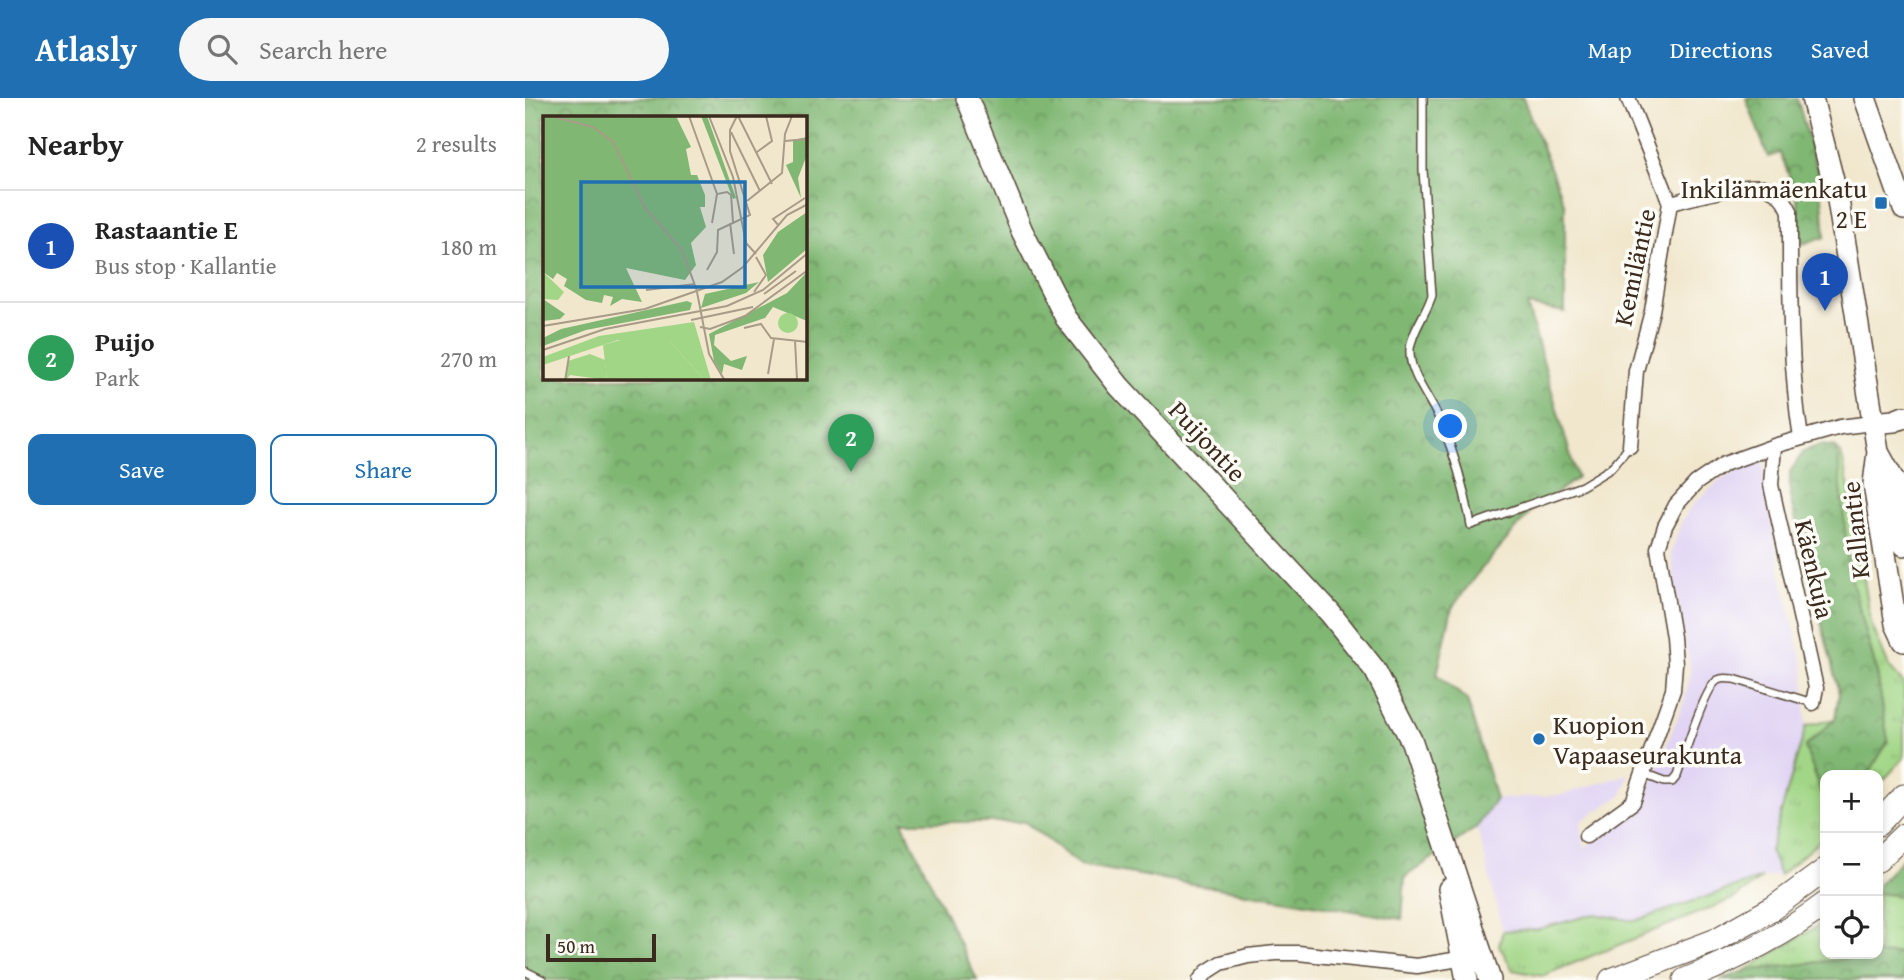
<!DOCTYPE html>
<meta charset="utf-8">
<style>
body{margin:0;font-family:"Gentium Book Plus",serif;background:#f6f6f6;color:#222}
.controls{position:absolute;right:21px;bottom:21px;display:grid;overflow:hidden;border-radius:14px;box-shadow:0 4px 10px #0003}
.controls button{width:63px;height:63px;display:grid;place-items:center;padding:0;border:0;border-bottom:2px solid #e0e0e0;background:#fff;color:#222;font:35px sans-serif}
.scale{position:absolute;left:21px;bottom:18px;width:110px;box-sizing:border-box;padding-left:7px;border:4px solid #3b2a1e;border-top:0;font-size:19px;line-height:24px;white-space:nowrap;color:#3b2a1e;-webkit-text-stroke:5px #fdfcf7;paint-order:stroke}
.you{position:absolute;left:926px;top:329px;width:24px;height:24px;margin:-18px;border:5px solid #fff;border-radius:50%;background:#1a73e8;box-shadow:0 0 0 10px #1a73e833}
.badge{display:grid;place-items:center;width:46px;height:46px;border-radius:50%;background:#1f6fb2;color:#fff;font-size:23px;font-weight:700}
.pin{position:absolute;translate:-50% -58px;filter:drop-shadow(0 2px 4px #0008)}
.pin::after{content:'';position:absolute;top:37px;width:24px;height:21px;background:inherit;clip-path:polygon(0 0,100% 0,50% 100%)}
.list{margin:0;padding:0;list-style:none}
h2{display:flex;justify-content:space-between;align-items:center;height:91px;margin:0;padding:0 28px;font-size:30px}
h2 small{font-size:23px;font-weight:400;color:#767676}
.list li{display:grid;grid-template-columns:46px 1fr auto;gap:21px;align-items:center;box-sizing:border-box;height:112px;padding:0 28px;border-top:2px solid #e0e0e0}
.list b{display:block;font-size:26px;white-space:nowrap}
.list p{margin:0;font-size:23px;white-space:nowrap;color:#767676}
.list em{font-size:23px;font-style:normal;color:#767676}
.actions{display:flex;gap:14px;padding:21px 28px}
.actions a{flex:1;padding:16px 0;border:2px solid #1f6fb2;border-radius:14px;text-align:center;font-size:24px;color:#1f6fb2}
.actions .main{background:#1f6fb2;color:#fff}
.icon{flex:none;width:38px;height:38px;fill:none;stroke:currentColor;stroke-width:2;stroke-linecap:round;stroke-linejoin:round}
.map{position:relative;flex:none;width:1379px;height:882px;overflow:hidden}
header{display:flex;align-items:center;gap:42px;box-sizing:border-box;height:98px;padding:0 35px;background:#1f6fb2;color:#fff}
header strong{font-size:33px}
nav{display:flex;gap:38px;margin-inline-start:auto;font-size:24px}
.search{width:490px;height:63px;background:#f6f6f6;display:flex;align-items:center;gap:18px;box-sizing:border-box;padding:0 24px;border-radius:38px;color:#767676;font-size:26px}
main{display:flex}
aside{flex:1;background:#fff}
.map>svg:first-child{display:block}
.built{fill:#e1d4f4}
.grass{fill:url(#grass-tufts);stroke:#6e8052;stroke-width:2}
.forest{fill:url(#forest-crowns);stroke:#5e7048;stroke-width:2;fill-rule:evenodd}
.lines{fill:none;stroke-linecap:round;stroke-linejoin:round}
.lane-casing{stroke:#564638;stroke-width:10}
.street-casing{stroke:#564638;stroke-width:17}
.secondary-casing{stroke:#564638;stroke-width:24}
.primary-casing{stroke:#564638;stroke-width:25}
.lane{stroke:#fff;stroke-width:7}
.street{stroke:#fff;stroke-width:14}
.secondary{stroke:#fff;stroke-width:21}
.primary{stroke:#fff;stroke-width:23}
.poi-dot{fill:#1f6fb2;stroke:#fdfcf7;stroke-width:2.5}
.labels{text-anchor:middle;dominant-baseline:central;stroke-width:7;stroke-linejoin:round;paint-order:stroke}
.poi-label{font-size:26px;fill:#3b2a1e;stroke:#fdfcf7;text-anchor:end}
.street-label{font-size:26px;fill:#3b2a1e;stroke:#fdfcf7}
.inset-road{fill:none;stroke:#a89b87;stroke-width:2}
.view{fill:#1f6fb2;fill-opacity:0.15;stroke:#1f6fb2;stroke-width:3.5}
.inset-edge{fill:none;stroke:#3b2a1e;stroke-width:3.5}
</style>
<header>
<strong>Atlasly</strong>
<div class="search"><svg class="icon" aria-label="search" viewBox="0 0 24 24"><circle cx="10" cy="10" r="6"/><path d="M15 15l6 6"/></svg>Search here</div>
<nav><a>Map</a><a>Directions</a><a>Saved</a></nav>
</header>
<main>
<aside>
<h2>Nearby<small>2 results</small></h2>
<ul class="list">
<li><span class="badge" style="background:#1a4fb4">1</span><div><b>Rastaantie E</b><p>Bus stop · Kallantie</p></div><em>180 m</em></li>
<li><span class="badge" style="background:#2e9e5b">2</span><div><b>Puijo</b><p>Park</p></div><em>270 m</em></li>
</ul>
<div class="actions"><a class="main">Save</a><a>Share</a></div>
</aside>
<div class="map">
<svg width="1379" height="882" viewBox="0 0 1379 882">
<defs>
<pattern id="grass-tufts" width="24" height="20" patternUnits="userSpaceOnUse" patternTransform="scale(1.75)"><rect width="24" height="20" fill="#a1d686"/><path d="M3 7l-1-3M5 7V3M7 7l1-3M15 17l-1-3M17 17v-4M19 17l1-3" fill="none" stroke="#8cb873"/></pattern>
<pattern id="forest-crowns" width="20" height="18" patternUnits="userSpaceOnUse" patternTransform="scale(1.75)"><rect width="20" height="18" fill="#80b773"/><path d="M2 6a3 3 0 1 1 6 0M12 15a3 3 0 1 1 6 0" fill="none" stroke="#6a955e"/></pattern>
</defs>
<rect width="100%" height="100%" fill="#fdfcf7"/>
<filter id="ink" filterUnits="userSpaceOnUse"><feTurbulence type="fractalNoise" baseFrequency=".0143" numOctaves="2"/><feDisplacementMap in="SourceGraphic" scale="14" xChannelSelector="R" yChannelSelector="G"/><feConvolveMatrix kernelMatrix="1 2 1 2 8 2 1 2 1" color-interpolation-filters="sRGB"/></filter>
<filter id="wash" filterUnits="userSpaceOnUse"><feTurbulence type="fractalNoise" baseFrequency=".00686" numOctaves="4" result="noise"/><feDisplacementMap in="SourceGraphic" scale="28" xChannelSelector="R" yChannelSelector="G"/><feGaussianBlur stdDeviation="1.57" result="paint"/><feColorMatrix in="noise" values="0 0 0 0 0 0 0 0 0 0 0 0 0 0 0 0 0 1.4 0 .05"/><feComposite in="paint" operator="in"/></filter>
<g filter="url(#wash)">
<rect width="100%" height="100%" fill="#f1e7cd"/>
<path class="built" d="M 1239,364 L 1241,398 L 1257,481 L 1279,570 L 1281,628 L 1245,752 L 1255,777 L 1237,780 L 1110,823 L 1070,816 L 1013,831 L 978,833 L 952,729 L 971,701 L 1037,697 L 1104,676 L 1097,697 L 1056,723 L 1059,750 L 1115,713 L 1158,606 L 1165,580 L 1165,568 L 1151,496 L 1146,454 L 1156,425 L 1167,407 L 1198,380 L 1225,366 Z"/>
<path class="grass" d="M 1309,349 L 1316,355 L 1325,395 L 1346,525 L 1364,569 L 1379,586 L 1379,660 L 1353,688 L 1353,677 L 1343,677 L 1363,643 L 1352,575 L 1324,472 L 1313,358 Z
M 1310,621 L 1288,674 L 1300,705 L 1300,738 L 1255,777 L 1245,753 L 1281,628 Z
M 1237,780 L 1210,800 L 1017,878 L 988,872 L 974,847 L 978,833 L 1013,831 L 1070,816 L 1110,823 Z
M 1353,795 L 1379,798 L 1379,854 L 1220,873 L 1300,823 L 1300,856 L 1353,856 Z"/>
<path class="forest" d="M 0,0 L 998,0 L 1040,108 L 1040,214 L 1002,207 L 1052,380 L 1007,412 L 952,476 L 927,510 L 912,577 L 942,602 L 971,701 L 952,729 L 880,779 L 877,821 L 555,767 L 500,724 L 377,724 L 452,882 L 0,882 ZM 19,19 L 280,19 L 280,280 L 19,280 Z
M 1221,0 L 1272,0 L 1296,86 L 1300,139 L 1277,146 L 1271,95 L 1255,55 L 1243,59 Z
M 1296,347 L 1309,349 L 1313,358 L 1324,472 L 1352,575 L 1363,643 L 1343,677 L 1300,677 L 1300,705 L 1280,649 L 1310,621 L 1314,595 L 1265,399 L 1265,374 L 1279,353 Z
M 1379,759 L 1379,798 L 1353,795 L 1353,787 Z
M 1379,854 L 1379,882 L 1195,882 L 1220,873 Z"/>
</g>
<g filter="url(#ink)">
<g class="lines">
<g class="lane-casing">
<path id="lane" d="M 898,0 L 898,72 L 907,197 C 902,215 887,232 885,251 C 883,277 909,305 918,329 C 931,361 940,394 946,427 L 1057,388 L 1085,371 L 1105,348
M 1118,676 L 1139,684 L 1147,684 L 1152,678 C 1158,661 1180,588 1193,582 C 1198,579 1204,581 1209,581 L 1288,605
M 0,873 L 18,882"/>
</g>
<g class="street-casing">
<path id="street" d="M 1103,0 L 1145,105
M 1105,348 L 1111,273 L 1127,213 L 1145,105 C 1167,100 1225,83 1243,90 C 1254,94 1260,102 1265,113 C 1265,189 1264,265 1276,340
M 1249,348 L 1246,387 L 1291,590 L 1288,605
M 1061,738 L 1108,704 L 1148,592 L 1150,566 L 1148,539 L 1133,450 L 1140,428 L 1151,407 L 1171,385 L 1199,366 L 1249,348 L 1315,329 L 1347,325
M 675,882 L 682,874 L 696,865 L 723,858 L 751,855 L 773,855 L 892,868 L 946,859"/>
</g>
<g class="secondary-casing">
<path id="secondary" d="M 442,0 L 497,133 L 541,220 L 594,288 L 805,515 L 850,572 L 887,644 L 965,882
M 1287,0 L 1313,102 L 1353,354 L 1349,386 L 1371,526 L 1379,543
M 1340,0 L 1379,111
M 1347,325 L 1369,323 L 1379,319
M 1353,354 L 1369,383 L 1379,447
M 924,791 L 942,882"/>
</g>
<g class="primary-casing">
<path id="primary" d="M 1353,726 L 1379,698
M 1353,762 L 1379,737
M 1086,882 L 1189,843 L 1248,810 L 1300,772
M 1160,882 C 1209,862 1258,838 1300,806"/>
</g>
<use href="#lane" class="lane"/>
<use href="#street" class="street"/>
<use href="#secondary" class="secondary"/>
<use href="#primary" class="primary"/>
</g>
</g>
<g class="poi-dot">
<rect x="1349" y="98" width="14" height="14" rx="3.5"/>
<circle cx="1014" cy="641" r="7"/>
</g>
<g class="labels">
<g class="poi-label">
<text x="1342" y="90">Inkilänmäenkatu<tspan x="1342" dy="30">2 E</tspan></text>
<text x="1028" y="626" text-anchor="start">Kuopion<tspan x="1028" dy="30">Vapaaseurakunta</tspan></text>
</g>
<g class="street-label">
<text transform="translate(1109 169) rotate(-78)">Kemiläntie</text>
<text transform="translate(683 343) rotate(47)">Puijontie</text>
<text transform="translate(1330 432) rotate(-96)">Kallantie</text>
<text transform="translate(1290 471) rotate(77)">Käenkuja</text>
</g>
</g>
<g transform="translate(18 18)">
<rect width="264" height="264" fill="#f1e7cd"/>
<path d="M 151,206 L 168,264 L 161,264 L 127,225 L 75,224 L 0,249 L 0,241 L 56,220 ZM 47,238 L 62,244 L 64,264 L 27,259 L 22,265 L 25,245 Z" fill="#a1d686"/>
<path d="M 0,0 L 133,0 L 148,31 L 143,33 L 148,59 L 154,59 L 162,79 L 162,91 L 157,91 L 163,111 L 148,127 L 153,149 L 142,164 L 83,152 L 99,186 L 79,183 L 67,190 L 70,181 L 61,179 L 59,187 L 43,184 L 21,170 L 24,163 L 14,157 L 10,163 L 0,156 ZM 158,0 L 164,0 L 193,82 L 190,83 ZM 264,21 L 264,39 L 255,62 L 258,82 L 243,49 L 250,46 L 250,24 ZM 264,96 L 264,133 L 225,166 L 220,139 L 235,116 ZM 264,156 L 264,205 L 230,191 L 222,202 L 172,219 L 171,229 L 188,245 L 204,240 L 199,254 L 181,248 L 179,258 L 171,245 L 166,218 L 244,177 ZM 216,166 L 203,177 L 158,192 L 162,178 ZM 0,183 L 22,198 L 17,203 L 0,205 ZM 144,185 L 149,187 L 147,194 L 43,214 L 0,230 L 0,222 L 18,213 Z" fill="#80b773"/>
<path d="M 95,219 L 127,225 L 161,264 L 64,264 L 60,229 Z" fill="#a1d686"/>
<path d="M 0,156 L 21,176 L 15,184 L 0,183 ZM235 207a10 10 0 1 1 20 0a10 10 0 1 1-20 0Z" fill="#a1d686"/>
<path class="inset-road" d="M 8,0 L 50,11 L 70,26 L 102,92 L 139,134 L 154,175M 146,0 L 174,78M 166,0 L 190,61 L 203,127 L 213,138M 195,0 L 229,68M 188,16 L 217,75M 242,25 L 265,23M 214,36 L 229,25 L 223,0M 204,85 L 239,57 L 242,18 L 249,0M 169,107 L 174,78 L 184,76 L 188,79 L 190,106M 187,107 L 191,138M 236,110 L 230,103 L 262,82M 164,154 L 174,136 L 175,114 L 207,99 L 187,35 L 187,14 L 194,0M 103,174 L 152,168M 154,176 L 166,238 L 182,265M 211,176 L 223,159 L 213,141M 221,178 L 253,155M 148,204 L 210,191M 0,210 L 102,193 L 179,166 L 200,151 L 244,99 L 265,88M 157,211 L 167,213 L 202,200 L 265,154M 201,212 L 218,208 L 228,222 L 265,226M 252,224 L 254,264M 0,234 L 62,213 L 184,190 L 220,174 L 265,137M 225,258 L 231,223M 22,265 L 26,240"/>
<path class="view" d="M 38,66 L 202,66 L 202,171 L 38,171 Z"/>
<rect width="264" height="264" class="inset-edge"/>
</g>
</svg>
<div class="controls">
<button>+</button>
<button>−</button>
<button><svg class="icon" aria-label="locate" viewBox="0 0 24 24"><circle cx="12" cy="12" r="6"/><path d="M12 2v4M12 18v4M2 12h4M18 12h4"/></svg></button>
</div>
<div class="scale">50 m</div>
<div class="you"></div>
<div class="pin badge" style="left:1300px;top:213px;background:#1a4fb4">1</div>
<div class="pin badge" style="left:326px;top:374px;background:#2e9e5b">2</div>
</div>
</main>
